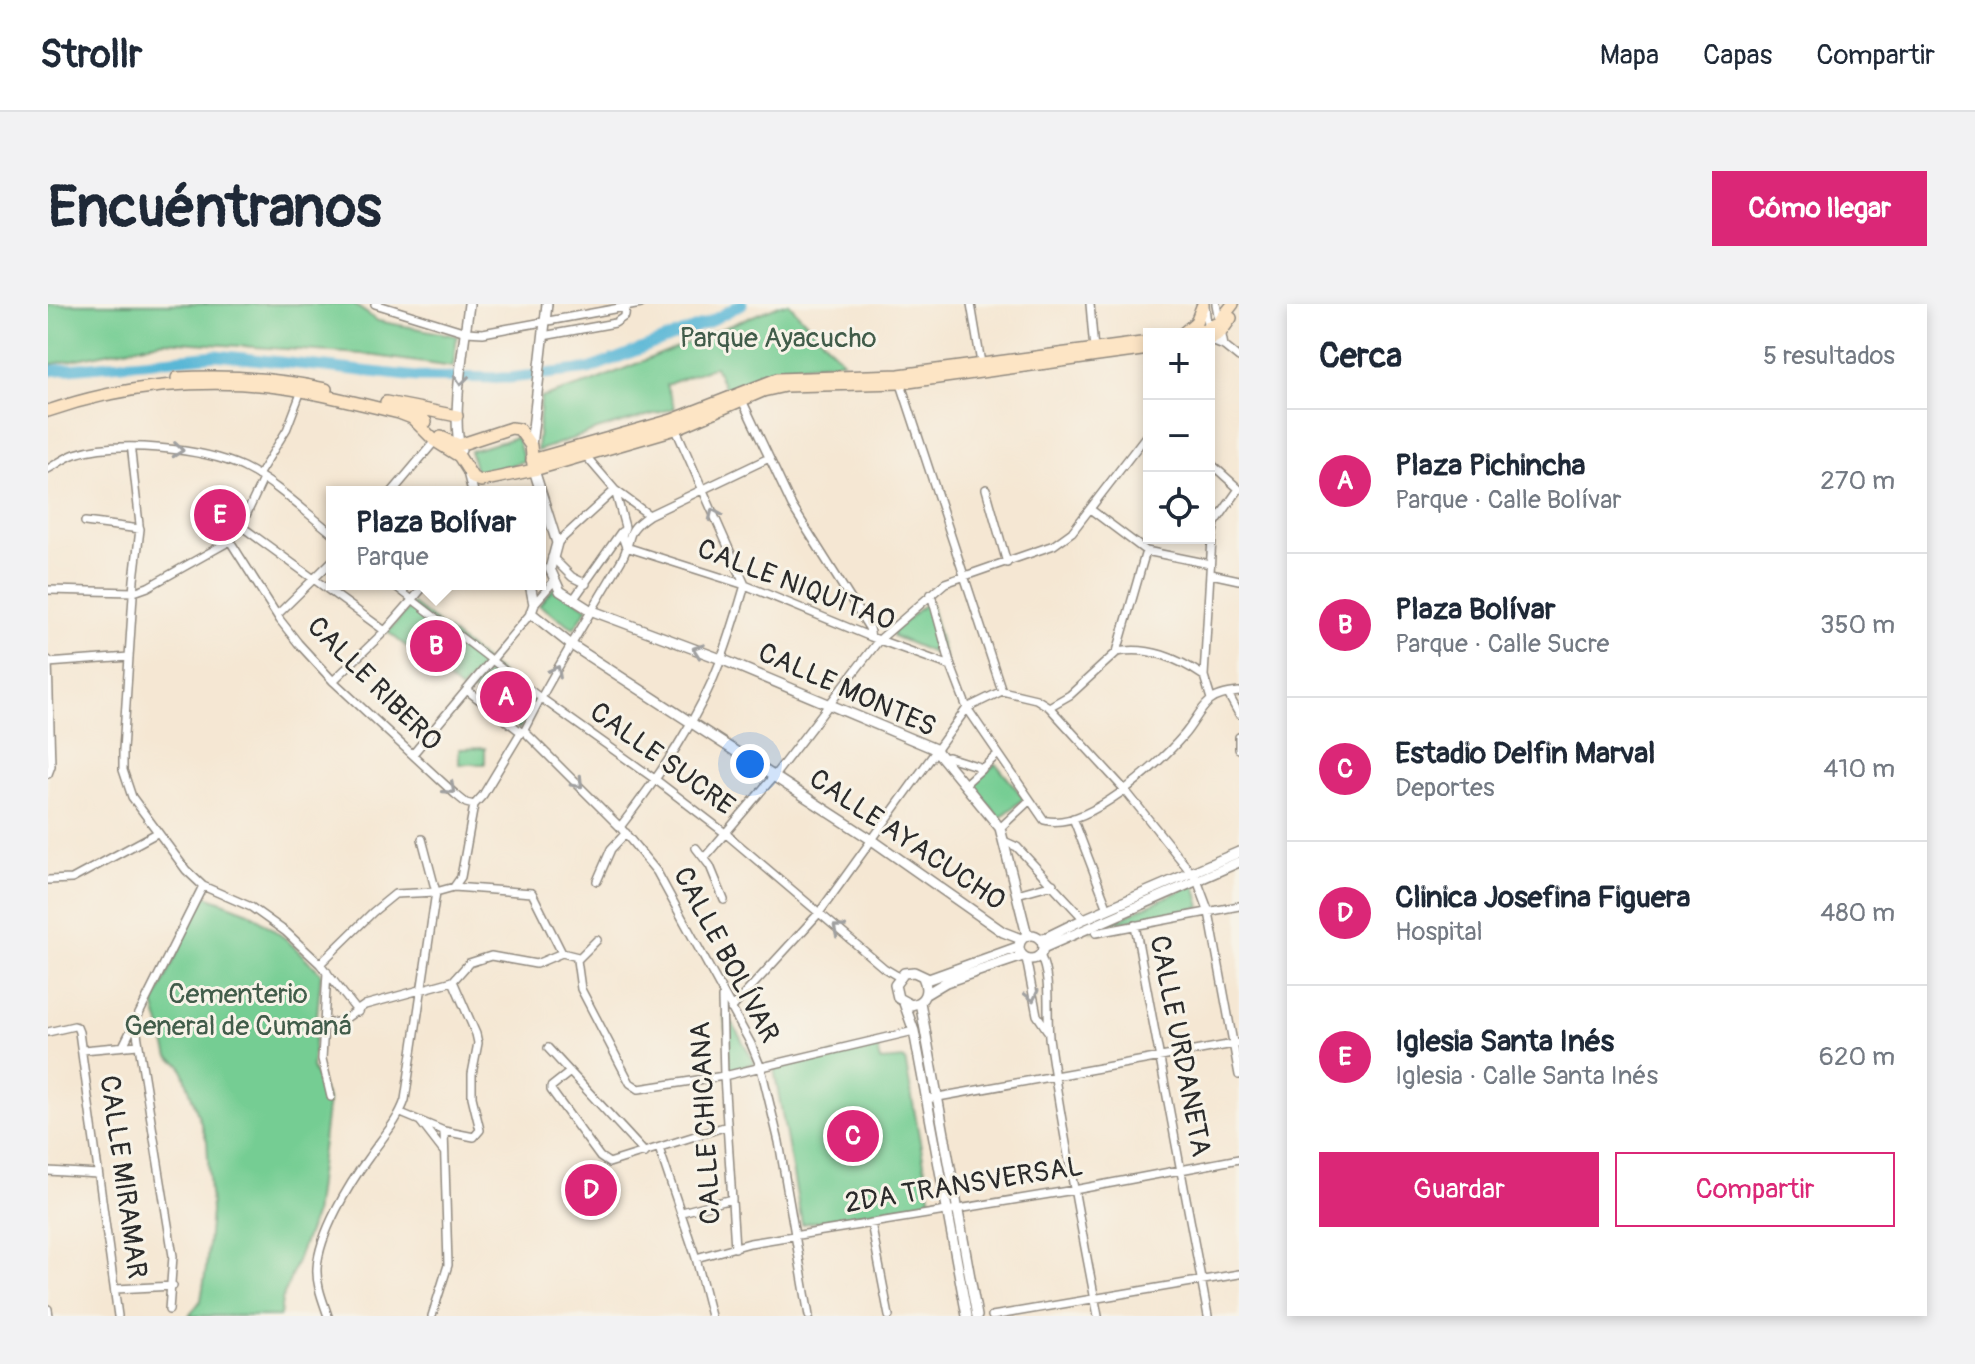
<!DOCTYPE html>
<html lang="es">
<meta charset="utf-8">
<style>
body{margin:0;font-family:Pangolin,sans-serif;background:#f2f2f3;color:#1f2937}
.controls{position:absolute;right:24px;top:24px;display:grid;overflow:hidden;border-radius:0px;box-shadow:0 4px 12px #0003}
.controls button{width:72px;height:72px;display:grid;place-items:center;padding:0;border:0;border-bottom:2px solid #e0e1e3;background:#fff;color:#1f2937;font:40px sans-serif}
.you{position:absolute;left:702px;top:460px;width:28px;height:28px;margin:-20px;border:6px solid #fff;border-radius:50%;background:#1a73e8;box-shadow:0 0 0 12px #1a73e833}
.badge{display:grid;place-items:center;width:52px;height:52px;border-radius:50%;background:#db2777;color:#fff;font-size:26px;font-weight:700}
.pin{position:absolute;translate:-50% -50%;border:4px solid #fff;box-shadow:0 2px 8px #0006}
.popup{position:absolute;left:278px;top:182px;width:220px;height:104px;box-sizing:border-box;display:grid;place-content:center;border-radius:0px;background:#fff;filter:drop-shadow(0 2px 6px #0005);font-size:26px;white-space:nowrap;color:#747a83}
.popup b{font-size:30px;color:#1f2937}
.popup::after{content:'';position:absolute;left:50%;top:100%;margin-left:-16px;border:16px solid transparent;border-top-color:#fff}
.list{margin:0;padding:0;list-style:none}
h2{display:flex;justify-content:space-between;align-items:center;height:104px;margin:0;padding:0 32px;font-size:34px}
h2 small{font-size:26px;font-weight:400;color:#747a83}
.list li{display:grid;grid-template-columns:52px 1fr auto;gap:24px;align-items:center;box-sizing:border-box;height:144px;padding:0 32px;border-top:2px solid #e0e1e3}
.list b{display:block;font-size:30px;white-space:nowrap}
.list p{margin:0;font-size:26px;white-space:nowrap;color:#747a83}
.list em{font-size:26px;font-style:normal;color:#747a83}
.actions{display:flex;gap:16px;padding:24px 32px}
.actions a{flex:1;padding:18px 0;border:2px solid #db2777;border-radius:0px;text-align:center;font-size:28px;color:#db2777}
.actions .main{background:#db2777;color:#fff}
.icon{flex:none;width:44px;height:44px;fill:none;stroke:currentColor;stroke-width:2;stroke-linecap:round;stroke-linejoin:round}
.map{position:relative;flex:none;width:1191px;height:1012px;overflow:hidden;border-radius:0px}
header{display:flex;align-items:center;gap:48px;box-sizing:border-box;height:112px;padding:0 40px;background:#fff;border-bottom:2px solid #e0e1e3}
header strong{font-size:38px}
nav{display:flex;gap:44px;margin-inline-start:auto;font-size:28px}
.intro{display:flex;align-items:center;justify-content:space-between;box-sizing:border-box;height:192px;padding:0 48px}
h1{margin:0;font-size:56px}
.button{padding:20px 36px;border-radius:0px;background:#db2777;color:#fff;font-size:28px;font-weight:700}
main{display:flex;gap:48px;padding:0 48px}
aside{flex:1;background:#fff;border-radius:0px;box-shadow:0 4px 12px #0003}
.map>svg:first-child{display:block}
.green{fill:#74cd93;stroke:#507c5f;stroke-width:2}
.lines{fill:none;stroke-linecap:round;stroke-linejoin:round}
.river{stroke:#57b6d6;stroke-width:11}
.pedestrian-casing{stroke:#90897f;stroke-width:9}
.minor-casing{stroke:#90897f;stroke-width:10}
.tertiary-casing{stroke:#90897f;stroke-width:12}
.secondary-casing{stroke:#90897f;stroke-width:14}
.pedestrian{stroke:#fff;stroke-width:6}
.minor{stroke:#fff;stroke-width:7}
.tertiary{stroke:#fff;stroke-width:9}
.secondary{stroke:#fde5c5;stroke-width:11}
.oneway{stroke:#a0a0a0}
.labels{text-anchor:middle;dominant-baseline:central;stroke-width:6;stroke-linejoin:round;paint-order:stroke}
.park-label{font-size:28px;fill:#415c4a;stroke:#f7f3e8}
.street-label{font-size:28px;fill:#2b2b2b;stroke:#f7f3e8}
</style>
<header>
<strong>Strollr</strong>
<nav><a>Mapa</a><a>Capas</a><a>Compartir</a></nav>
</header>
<div class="intro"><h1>Encuéntranos</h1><a class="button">Cómo llegar</a></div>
<main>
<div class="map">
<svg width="1191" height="1012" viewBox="0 0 1191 1012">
<rect width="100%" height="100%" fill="#f7f3e8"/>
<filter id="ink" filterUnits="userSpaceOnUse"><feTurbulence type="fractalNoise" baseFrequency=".0125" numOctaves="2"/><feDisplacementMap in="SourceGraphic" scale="16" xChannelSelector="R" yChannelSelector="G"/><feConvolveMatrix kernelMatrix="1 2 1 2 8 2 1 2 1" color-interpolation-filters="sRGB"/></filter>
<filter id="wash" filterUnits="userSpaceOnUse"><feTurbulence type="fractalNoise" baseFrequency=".006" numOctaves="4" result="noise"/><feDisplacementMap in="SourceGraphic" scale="32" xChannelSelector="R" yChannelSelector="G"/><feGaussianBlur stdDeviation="1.8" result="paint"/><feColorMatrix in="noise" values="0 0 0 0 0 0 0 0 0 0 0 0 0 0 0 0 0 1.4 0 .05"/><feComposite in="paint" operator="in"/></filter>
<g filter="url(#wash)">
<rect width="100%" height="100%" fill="#f5e7d3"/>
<path class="green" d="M 0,0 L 305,0 L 330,17 L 409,32 L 405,63 L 314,50 L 116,37 L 0,61 Z
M 734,0 L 741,0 L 795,57 L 725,64 L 677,86 L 667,62 L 618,81 L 627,104 L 552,125 L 489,147 L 493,94 L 544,78 Z
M 469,133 L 476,157 L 429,172 L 422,147 Z
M 507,282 L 540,304 L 526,324 L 491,301 Z
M 879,298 L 882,300 L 897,354 L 845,332 L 845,328 Z
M 365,300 L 438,357 L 413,386 L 340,328 Z
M 444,362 L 491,398 L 471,425 L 424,387 Z
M 437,444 L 437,460 L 411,460 L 411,445 Z
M 948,460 L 976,494 L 952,514 L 924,480 Z
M 1147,580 L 1153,603 L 1065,619 L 1042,628 Z
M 156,591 L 201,608 L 238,635 L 273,669 L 264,764 L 280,796 L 266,912 L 234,996 L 232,1012 L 141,1012 L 153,996 L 158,965 L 163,907 L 159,837 L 133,761 L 121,753 L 106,700 Z
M 679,710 L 707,759 L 682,765 L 676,711 Z
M 829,740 L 833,757 L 857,755 L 883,898 L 754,920 L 726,765 Z"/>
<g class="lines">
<path class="river" d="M 0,67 L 168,51 L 370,73 L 461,74 L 541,65 L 659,19 L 694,0"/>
</g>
</g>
<g filter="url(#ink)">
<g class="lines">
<g class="pedestrian-casing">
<path id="pedestrian" d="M 83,144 L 92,225
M 210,172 L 239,125 L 253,88
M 344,280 L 493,394 L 476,427"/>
</g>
<g class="minor-casing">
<path id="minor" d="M 327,0 L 418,28 L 435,29 L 593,0
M 923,0 L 933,59
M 1042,0 L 1046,46
M 1168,0 L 1176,42
M 1157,2 L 1160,30
M 495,32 L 567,19 L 577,12 L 578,2
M 1161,36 L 1176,42 L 1191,54
M 852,77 L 954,387
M 693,94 L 744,202 L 821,324 L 823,333
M 537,151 L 567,186 L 601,211
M 721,154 L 601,211 C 574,229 586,235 573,257 C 546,303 518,348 493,394 L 608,476 L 677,529 L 836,664 L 851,673
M 1161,158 L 1191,185
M 0,165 C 9,160 18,153 27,150 C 69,136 155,144 195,163 C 228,179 256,207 284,229
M 938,185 L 959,259
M 344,188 L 387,137
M 1042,205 L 1098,247 L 1162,260
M 37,218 L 92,225 L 86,276 L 75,446 L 75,466 L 84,493 L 138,566 L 155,582 L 203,603 L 238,628 L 272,660 L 310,708
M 193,222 L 337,327
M 182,237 L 232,316 L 250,339 L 285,377 L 407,490 L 418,499 L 426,501
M 509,239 L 567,186 L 577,223 L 574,232 L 578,243 L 697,281 L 823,333 L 903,362
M 504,253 L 524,273 L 538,280
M 1163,270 L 1191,276
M 0,286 L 86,288 L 100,283 L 182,237 L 193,222 L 215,175
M 883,290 L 903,362 L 919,404 L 996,516 C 1037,528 1110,461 1135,432 C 1145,421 1151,406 1162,397 C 1169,391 1182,389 1191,388
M 525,296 L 573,228
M 486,300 L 506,277
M 229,311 L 284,257
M 1069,348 C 1101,342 1129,354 1156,372
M 0,356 L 3,462 L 0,470
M 0,359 L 81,353
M 285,377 L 337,327 L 378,280
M 420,387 L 473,428 L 476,427 L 572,523 L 609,568 L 703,740 L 713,764 L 731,838 L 761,1012
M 1180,390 L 1191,410
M 1163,395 L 1156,372 L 1164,234 L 1167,219 L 1191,185
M 1001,403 L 1077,486 L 1149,576 L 1161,608 L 1191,771
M 1191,433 L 1191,445
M 365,450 L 483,309
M 894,454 L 900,453 L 935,464
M 917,480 L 950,450
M 1025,514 L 1060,605
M 572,523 C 612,471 651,415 674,353 C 683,329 690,305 697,281 L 626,121
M 952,524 L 982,496
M 958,538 L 969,543 L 1036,615
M 648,544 L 662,562 L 676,596
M 657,553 L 726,472 L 831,336 L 897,279 L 1006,241 L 1024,228 L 1101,128
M 0,576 L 24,575 L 109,529
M 549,577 L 563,545 L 578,529
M 406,583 L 413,573 L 426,501 L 435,491 L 473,428
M 969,590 L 1005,580
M 1087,621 L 1160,1012
M 1048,629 L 1191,602
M 549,636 L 529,656 L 533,685 L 582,779 L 591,785 L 676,772 L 866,727
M 992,651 C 1005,678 997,712 1002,741 C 1015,832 1033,922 1050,1012
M 978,654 L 989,711 L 999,726
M 272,660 L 325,608 L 347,590 L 388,588 L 406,583 L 484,589 L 514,649
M 279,668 L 274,755 L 283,793
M 674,694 L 676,772 L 687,944
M 683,705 L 771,609 L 919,404 L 954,387 L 988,395 L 1001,403 L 1022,391 L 1069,348 L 1098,247
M 87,717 L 125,952 L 121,1006
M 274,721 L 294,717 L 317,701 L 405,677 L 421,659 L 443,652 L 488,660 L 514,649 L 530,653
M 0,728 L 26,722 L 29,723 L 31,728 L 70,1012
M 75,742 L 155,582
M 500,744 L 597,849
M 35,746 L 90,741
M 522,768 L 503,783 L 503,786 L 552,853 L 561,859 L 679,822
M 879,795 L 1191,739
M 353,809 L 396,827 L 426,833 L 432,826 L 424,793 L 424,770 L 430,739 L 428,730 L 405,677
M 372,817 L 396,848
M 611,844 L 648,954 L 663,1012
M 0,867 L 50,870
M 634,908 L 684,895
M 823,919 L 841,1012
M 648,954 L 702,939 L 1026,886 L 1191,855
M 68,985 L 125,982
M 0,1005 L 1,1012
M 280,1012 C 275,997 268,981 269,964 C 271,930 301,880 321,853 C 334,834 350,817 357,796 L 388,588 L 374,535
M 384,1012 L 400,961 L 396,827
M 944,1012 L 1191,970"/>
</g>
<g class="tertiary-casing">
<path id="tertiary" d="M 483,142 L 499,0
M 413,146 C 402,116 417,35 421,0
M 486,166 L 509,239 L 502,265 L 512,287 L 542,306 L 673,355 L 887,445 L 952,524 L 979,631
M 420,168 L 425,188
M 482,280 L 486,300 L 483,309 L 522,340 L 824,536 L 955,628 L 973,635
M971 643a12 12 0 1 1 24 0a12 12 0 1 1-24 0Z
M 993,636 L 1036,615 L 1191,548
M 995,644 L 1191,558
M 875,673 C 881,686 878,698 863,701 L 850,694 L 847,681 L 856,669 L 866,668 L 881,675 L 970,643
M 878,690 L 898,678 L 975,652
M 872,698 L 929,1012
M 856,699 L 866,727 L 919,1012"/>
</g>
<g class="secondary-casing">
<path id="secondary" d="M 1134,30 L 1148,18 L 1155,0
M 1145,30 L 1170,19 L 1185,0
M 1161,36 L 1173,28 L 1183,14
M 129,74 C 180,71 228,74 278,85
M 338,98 L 364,103 L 378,118
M 364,103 L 409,112
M 0,107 C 75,81 158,73 237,84 C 275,90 313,100 351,109 L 364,114 L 387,137 L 411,152 L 425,174 L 433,177 L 486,166 L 627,125 L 715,87 L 737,82 L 853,79 L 1101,45
M 393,133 L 411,141 L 463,124 L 471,125 L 483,142 L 485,161
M 484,156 L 624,116 L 729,75 L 851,71 L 1101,38"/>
</g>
<use href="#pedestrian" class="pedestrian"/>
<use href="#minor" class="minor"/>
<use href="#tertiary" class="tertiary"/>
<use href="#secondary" class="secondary"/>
</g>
<defs><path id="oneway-chevron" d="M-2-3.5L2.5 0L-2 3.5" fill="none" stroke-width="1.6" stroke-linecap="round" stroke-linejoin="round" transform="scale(2)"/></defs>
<g class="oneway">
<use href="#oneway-chevron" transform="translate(413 76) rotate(96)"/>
<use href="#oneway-chevron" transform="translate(130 146) rotate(6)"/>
<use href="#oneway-chevron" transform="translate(666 210) rotate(-114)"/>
<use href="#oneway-chevron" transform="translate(650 346) rotate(-160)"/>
<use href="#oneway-chevron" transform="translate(508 367) rotate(-62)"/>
<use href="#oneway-chevron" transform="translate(530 479) rotate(46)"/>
<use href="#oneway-chevron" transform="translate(402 485) rotate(41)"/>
<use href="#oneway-chevron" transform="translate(790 625) rotate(-140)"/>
<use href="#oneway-chevron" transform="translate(984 692) rotate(77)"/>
</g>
</g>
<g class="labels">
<g class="park-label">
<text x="730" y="34">Parque Ayacucho</text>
<text x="190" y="690">Cementerio<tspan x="190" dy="32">General de Cumaná</tspan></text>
</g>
<g class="street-label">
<text transform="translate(748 281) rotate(21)">CALLE NIQUITAO</text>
<text transform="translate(326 380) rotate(45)">CALLE RIBERO</text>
<text transform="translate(799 386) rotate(24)">CALLE MONTES</text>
<text transform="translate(614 455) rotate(36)">CALLE SUCRE</text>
<text transform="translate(859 536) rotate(34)">CALLE AYACUCHO</text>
<text transform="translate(678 651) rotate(62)">CALLE BOLÍVAR</text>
<text transform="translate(1132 742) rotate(79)">CALLE URDANETA</text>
<text transform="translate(658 819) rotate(-93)">CALLE CHICANA</text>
<text transform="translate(75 873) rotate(82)">CALLE MIRAMAR</text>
<text transform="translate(916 881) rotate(-9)">2DA TRANSVERSAL</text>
</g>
</g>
</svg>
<div class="controls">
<button>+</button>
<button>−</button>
<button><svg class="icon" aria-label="locate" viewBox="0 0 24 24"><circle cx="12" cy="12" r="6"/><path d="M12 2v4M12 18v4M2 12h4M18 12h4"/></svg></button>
</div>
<div class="you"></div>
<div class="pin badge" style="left:458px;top:393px">A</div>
<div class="pin badge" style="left:388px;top:342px">B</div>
<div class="popup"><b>Plaza Bolívar</b>Parque</div>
<div class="pin badge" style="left:805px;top:832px">C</div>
<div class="pin badge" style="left:543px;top:886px">D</div>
<div class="pin badge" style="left:172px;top:211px">E</div>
</div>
<aside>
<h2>Cerca<small>5 resultados</small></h2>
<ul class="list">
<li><span class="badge">A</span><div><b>Plaza Pichincha</b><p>Parque · Calle Bolívar</p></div><em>270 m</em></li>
<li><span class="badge">B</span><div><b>Plaza Bolívar</b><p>Parque · Calle Sucre</p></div><em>350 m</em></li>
<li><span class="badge">C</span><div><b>Estadio Delfin Marval</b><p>Deportes</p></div><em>410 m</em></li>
<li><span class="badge">D</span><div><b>Clinica Josefina Figuera</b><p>Hospital</p></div><em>480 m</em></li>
<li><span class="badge">E</span><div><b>Iglesia Santa Inés</b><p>Iglesia · Calle Santa Inés</p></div><em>620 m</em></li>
</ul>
<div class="actions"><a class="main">Guardar</a><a>Compartir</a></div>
</aside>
</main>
